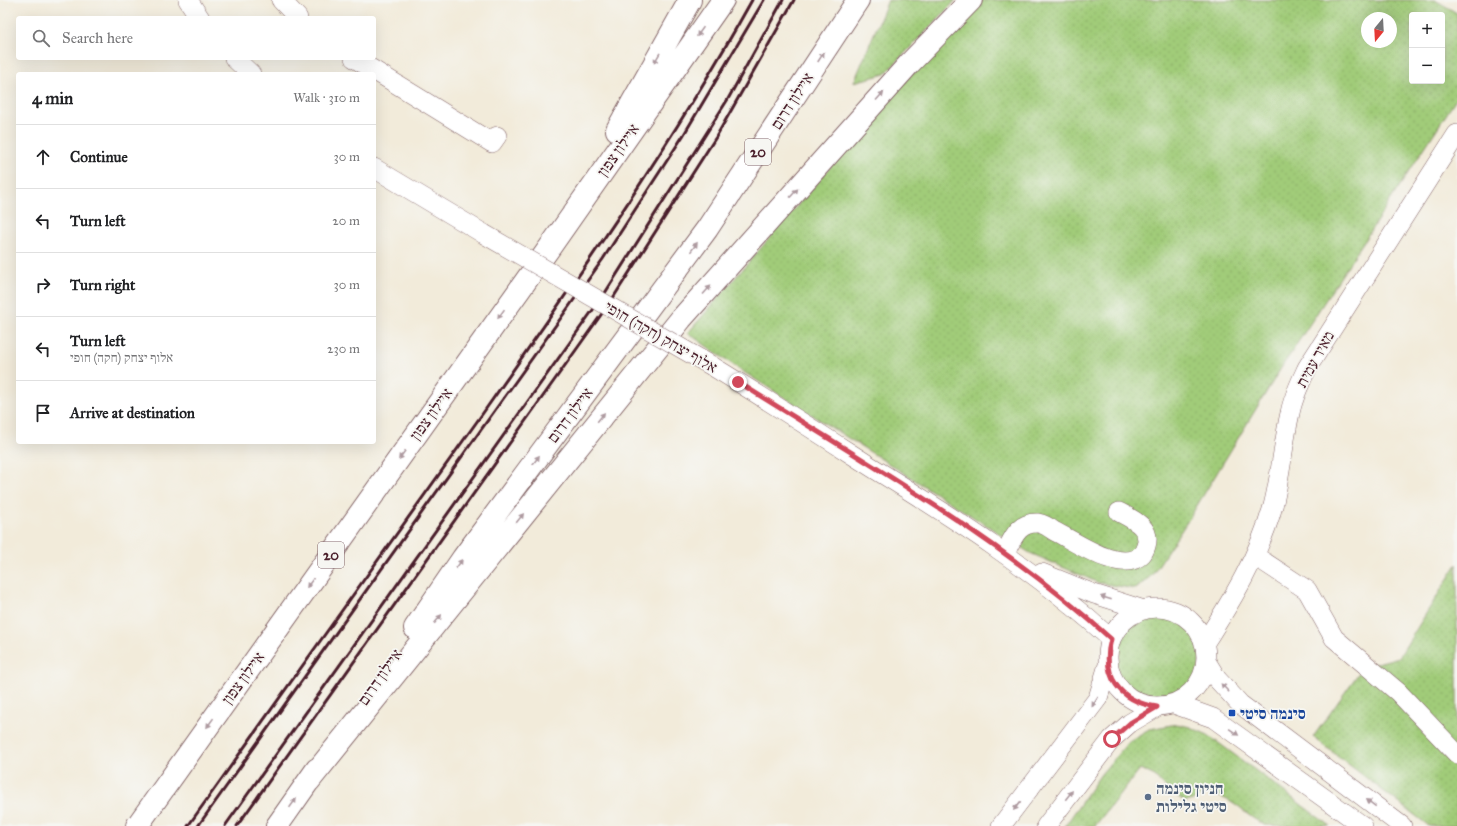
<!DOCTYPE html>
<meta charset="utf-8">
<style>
body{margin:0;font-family:"IM FELL Great Primer","Frank Ruhl Libre",serif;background:#f6f6f6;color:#202124}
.controls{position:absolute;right:12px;top:12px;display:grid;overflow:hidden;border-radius:4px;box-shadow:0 4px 16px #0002}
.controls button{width:36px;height:36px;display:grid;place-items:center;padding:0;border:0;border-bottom:1px solid #e0e0e0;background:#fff;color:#202124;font:20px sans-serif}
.compass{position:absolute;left:1361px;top:12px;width:36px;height:36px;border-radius:50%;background:#fff;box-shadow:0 4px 16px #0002;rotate:198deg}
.stop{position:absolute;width:12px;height:12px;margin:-9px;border:3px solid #d1495b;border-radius:50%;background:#fff}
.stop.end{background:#d1495b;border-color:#fff;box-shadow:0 1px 4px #0008}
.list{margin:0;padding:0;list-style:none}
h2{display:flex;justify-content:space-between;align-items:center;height:52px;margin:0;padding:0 16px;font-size:17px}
h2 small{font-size:13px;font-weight:400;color:#757577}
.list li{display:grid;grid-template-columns:26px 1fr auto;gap:12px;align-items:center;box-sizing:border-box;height:64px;padding:0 16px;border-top:1px solid #e0e0e0}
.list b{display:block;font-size:15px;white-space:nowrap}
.list p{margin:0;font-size:13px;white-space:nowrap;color:#757577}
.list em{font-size:13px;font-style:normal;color:#757577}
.icon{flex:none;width:22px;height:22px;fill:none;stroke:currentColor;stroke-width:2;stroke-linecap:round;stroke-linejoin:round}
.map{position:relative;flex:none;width:1457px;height:826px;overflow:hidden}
.search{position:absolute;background:#fff;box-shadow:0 4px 16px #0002;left:16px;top:16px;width:360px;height:44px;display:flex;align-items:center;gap:10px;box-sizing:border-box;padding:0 14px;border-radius:4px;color:#757577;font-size:15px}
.panel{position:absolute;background:#fff;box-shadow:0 4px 16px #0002;left:16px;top:72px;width:360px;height:372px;border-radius:4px}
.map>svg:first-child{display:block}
.grass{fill:url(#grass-dots);stroke:#767652;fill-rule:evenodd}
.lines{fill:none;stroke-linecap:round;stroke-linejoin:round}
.minor-casing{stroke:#856668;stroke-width:20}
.highway-casing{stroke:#856668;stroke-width:24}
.minor{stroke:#fff;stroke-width:19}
.highway{stroke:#fff;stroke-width:22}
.rail{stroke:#4a1f2b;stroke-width:3}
.minor-bridge-casing{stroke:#856668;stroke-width:20;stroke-linecap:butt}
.minor-bridge{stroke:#fff;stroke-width:19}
.oneway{fill:#ae9aa0}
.route{stroke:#d1495b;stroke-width:5}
.transit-dot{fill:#1a4fb4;stroke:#f6f6f2;stroke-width:1.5}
.service-dot{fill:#5c6f8a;stroke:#f6f6f2;stroke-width:1.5}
.labels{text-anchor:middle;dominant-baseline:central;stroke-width:3.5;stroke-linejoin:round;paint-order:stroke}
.shield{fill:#f6f6f2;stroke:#7e6067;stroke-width:1}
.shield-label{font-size:15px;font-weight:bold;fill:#4a1f2b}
.street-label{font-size:16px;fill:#4a1f2b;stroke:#f6f6f2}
.transit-label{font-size:16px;font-weight:bold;fill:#164399;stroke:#f6f6f2;text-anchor:start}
.service-label{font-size:16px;font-weight:bold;fill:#4e5e75;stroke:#f6f6f2;text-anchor:start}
</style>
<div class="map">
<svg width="1457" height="826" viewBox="0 0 1457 826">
<defs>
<pattern id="grass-dots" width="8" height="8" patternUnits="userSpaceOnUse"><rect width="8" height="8" fill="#a1cc79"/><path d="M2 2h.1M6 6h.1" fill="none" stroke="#8caf69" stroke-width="1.8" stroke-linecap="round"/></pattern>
</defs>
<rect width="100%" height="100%" fill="#f6f6f2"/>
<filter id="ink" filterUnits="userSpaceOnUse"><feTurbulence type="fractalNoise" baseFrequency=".025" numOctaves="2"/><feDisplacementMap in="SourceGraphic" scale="8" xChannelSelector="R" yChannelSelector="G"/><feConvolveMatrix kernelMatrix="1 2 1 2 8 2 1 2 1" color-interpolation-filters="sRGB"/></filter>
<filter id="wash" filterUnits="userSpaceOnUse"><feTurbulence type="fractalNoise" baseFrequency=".012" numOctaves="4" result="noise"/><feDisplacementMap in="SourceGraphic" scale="16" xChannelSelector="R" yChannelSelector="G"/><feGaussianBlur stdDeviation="0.9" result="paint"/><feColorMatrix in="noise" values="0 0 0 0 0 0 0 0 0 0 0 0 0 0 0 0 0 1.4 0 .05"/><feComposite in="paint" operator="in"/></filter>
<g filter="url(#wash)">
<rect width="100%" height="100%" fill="#f2ebda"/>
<path class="grass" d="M 888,0 L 956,0 L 885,74 L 854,82 Z
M 982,0 L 1435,0 L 1457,13 L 1457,98 L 1278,373 L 1187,522 L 1152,575 L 1136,589 L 1099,583 L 1030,553 L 739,369 L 688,333 L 898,88 ZM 1412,15 L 1442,15 L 1442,81 L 1412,81 ZM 1367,18 L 1391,18 L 1391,42 L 1367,42 Z
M 1457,564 L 1457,826 L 1429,826 L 1313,737 L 1363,667 L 1399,657 Z
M1112 657a44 44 0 1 1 88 0a44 44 0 1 1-88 0Z
M 1177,724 L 1190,727 L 1208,735 L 1330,826 C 1318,826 1273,826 1265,825 C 1240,813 1234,796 1203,793 L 1194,800 L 1185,802 L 1163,785 L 1155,776 L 1140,769 L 1095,826 L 1065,826 L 1101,774 L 1129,741 L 1149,729 Z"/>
</g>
<g filter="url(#ink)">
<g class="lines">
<g class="minor-casing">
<path id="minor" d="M 188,0 L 200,18
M 281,0 L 298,18
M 234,58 L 251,74
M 354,58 L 492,143 L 497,136
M 374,168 L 484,234
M 712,366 C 766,399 820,434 873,468 C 957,520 1038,572 1111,639
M 1005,553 C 1013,538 1018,522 1038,523 C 1043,524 1050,528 1054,531 C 1075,541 1122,576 1142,554 C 1144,552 1145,549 1146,546 C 1152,527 1132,519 1119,512
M 1255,556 L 1307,590 L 1334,638 L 1398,692 L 1457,754
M 1042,573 L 1094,594 L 1144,610
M1108 657a49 49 0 1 1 98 0a49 49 0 1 1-98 0Z
M 1204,644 C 1232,600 1259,556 1273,506 C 1281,475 1283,444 1290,413 C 1293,397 1300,383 1307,368 L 1457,134
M 1206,661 L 1217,679 L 1240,704 L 1402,826
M 1174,704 L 1213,718 L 1363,826
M 1001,826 L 1098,698 L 1108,665
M 1046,826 L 1112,739 L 1130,723 L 1157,707"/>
</g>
<g class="highway-casing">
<path id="highway" d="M 617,130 L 690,0
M 415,628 L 463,558 L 707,229 L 858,0
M 309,781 L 681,319 L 909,64 L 971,0
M 137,826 L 550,247 L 723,0
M 277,826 L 317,769"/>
</g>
<use href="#minor" class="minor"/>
<use href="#highway" class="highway"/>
<path class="rail" d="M 188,826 C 286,688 385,551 483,413 C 578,278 672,144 752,0
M 198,826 L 603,259 L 683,136 L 764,0
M 225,826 L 605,293 L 728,99 L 783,0
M 237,826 L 613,298 L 716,137 L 794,0"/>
<g class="minor-bridge-casing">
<path id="minor-bridge" d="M 484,234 L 712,366"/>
</g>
<use href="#minor-bridge" class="minor-bridge"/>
</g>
<defs><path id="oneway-solid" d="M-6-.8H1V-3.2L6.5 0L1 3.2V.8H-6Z"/></defs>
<g class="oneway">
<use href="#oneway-solid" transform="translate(700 32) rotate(125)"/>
<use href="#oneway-solid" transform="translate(821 57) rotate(-57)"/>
<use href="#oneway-solid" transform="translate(657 58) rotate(120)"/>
<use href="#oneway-solid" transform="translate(880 96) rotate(-48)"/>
<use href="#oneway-solid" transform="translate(794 193) rotate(-48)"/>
<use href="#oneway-solid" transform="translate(694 247) rotate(-54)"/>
<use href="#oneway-solid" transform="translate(707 290) rotate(-48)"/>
<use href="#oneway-solid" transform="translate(501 314) rotate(125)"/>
<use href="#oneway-solid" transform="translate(601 417) rotate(-51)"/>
<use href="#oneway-solid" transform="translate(402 455) rotate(126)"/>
<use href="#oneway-solid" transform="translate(536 460) rotate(-53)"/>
<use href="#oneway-solid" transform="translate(520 518) rotate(-51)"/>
<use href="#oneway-solid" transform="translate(459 564) rotate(-55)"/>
<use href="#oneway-solid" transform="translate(310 583) rotate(126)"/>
<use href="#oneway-solid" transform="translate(1106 598) rotate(-162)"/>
<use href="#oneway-solid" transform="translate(438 619) rotate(-51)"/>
<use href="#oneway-solid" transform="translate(1225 688) rotate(-134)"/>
<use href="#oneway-solid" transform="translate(1095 702) rotate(123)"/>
<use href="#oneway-solid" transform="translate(210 723) rotate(126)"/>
<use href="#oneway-solid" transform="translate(1234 732) rotate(35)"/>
<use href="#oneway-solid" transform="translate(1069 795) rotate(-52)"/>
<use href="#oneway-solid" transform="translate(293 803) rotate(-55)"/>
<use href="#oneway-solid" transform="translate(1371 803) rotate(-143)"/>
<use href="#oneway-solid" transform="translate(1017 806) rotate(128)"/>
</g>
</g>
<g class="lines" filter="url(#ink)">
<path class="route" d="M 738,382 C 865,462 999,537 1111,639 C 1101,676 1119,701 1157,707 L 1130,723 L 1112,739"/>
</g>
<rect class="transit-dot" x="1228" y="709" width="8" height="8" rx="2"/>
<circle class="service-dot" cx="1148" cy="797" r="4"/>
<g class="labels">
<g class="shield">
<rect x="745" y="139" width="26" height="26" rx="3"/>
<rect x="318" y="542" width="26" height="26" rx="3"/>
</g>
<g class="shield-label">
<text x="758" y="152">20</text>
<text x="331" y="555">20</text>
</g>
<g class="street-label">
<text transform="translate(792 101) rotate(-57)">איילון דרום</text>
<text transform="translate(618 150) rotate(-55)">איילון צפון</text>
<text transform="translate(661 337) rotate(30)">אלוף יצחק (חקה) חופי</text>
<text transform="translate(1315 359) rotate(-61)">מאיר עמית</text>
<text transform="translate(431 414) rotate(-54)">איילון צפון</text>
<text transform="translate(570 415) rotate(-53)">איילון דרום</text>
<text transform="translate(380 677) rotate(-55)">איילון דרום</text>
<text transform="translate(243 678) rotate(-54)">איילון צפון</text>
</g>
<g class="transit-label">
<text x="1240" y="713">סינמה סיטי</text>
</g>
<g class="service-label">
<text x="1156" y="788">חניון סינמה<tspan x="1156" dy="18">סיטי גלילות</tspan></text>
</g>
</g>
</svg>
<div class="controls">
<button>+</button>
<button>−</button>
</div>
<svg class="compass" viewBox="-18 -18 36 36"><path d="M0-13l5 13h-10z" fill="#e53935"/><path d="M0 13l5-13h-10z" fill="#757577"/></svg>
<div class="stop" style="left:1112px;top:739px"></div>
<div class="stop end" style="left:738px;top:382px"></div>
<div class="search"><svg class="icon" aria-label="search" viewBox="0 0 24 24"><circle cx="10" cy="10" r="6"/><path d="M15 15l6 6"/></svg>Search here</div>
<section class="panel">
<h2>4 min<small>Walk · 310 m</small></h2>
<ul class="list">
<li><svg class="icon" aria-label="ahead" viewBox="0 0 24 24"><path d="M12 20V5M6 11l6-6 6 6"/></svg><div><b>Continue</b></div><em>30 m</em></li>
<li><svg class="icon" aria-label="left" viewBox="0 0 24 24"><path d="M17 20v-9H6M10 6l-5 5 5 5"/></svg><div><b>Turn left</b></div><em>20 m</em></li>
<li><svg class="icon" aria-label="right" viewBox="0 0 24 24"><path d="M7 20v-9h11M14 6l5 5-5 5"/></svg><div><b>Turn right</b></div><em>30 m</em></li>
<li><svg class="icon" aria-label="left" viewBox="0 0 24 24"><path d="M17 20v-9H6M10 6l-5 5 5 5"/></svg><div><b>Turn left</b><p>אלוף יצחק (חקה) חופי</p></div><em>230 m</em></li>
<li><svg class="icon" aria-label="arrive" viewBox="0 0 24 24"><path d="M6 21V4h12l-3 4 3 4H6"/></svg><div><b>Arrive at destination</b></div></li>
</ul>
</section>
</div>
